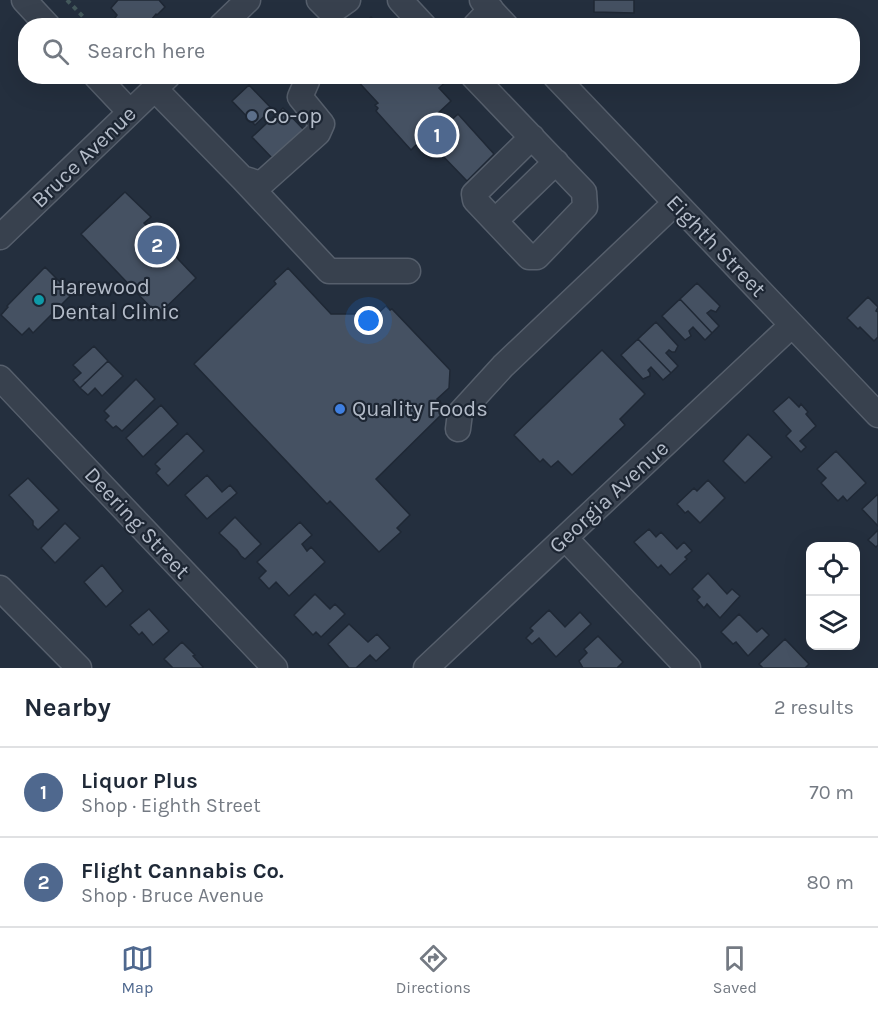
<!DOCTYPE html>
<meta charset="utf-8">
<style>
body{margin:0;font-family:Karla,sans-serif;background:#f2f2f3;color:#1f2937}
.controls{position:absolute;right:18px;bottom:18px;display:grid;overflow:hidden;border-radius:12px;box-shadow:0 6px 24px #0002}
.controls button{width:54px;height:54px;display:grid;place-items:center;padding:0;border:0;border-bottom:2px solid #e0e1e3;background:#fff;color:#1f2937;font:30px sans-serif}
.you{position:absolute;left:369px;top:321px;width:21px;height:21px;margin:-15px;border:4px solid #fff;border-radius:50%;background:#1a73e8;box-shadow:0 0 0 9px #1a73e833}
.badge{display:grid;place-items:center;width:39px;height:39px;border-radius:50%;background:#4f688e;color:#fff;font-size:20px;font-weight:700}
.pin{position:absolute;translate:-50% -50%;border:3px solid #fff;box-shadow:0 2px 6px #0006}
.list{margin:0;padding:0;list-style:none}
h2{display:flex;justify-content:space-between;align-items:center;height:78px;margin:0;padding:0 24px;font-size:26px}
h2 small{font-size:20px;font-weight:400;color:#747a83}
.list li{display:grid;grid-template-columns:39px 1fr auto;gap:18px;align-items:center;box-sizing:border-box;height:90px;padding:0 24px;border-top:2px solid #e0e1e3}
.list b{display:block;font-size:22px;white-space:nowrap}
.list p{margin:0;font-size:20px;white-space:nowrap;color:#747a83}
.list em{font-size:20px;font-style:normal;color:#747a83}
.icon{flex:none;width:33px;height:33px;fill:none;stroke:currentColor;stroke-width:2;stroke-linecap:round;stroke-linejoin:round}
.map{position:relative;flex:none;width:878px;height:668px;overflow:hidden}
.search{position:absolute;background:#fff;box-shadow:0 6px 24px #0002;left:18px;right:18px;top:18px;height:66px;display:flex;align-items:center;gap:15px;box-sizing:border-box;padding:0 21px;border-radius:24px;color:#747a83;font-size:22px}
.sheet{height:258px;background:#fff}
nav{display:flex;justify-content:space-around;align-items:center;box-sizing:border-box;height:84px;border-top:2px solid #e0e1e3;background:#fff;font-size:16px;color:#747a83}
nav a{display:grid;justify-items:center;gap:3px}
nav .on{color:#4f688e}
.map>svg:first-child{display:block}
.building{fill:#455162;stroke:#1f2835;stroke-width:1.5}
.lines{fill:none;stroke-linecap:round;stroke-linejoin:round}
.minor-casing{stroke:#565f6c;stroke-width:27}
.path{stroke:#44595c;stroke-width:4;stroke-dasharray:4.5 4.5;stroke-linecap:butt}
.minor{stroke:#38414e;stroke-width:24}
.service-dot{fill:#5c6f8a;stroke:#1d2633;stroke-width:2}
.culture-dot{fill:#0f9aa8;stroke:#1d2633;stroke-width:2}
.shop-dot{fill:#3f7fe0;stroke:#1d2633;stroke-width:2}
.labels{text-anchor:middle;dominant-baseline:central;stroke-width:4.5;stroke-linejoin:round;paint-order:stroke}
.poi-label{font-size:22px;fill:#b4bcc9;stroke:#1d2633;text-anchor:start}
.street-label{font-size:22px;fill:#b4bcc9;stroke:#1d2633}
</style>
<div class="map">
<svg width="878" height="668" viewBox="0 0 878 668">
<rect width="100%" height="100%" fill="#242f3e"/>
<path class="building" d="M 118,0 L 159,0 L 165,7 L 157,15 L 156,14 L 146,26 L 122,26 L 115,18 L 117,15 L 111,8 Z
M 594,0 L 634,0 L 634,13 L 594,12 Z
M 371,17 L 379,26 L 362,26 Z
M 353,76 L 447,76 L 449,79 L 439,88 L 451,101 L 435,116 L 445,126 L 458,114 L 494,154 L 467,181 L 439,152 L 431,159 L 417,144 L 411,150 L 376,111 L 378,108 L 375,105 L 378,103 Z
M 249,85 L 272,109 L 255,125 L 232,101 Z
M 283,108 L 304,130 L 273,159 L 252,137 Z
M 125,192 L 151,217 L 144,223 L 196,278 L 158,315 L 81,234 Z
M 45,267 L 72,294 L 33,333 L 29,328 L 22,335 L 1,315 L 8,307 L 7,306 Z
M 288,268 L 331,314 L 377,314 L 386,306 L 390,310 L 392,309 L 450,370 L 449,388 L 437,399 L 443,405 L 443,413 L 376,479 L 410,515 L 397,528 L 401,532 L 379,552 L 330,501 L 327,504 L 194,364 L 276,284 L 274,281 Z
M 697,283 L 720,306 L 716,312 L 711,310 L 707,313 L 719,326 L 712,333 L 680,299 Z
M 868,297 L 878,307 L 876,311 L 878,312 L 878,337 L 874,341 L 860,327 L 858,329 L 847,318 Z
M 680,299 L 712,333 L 705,340 L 693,327 L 689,331 L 691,336 L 685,340 L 662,316 Z
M 656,322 L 678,346 L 675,352 L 672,352 L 669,350 L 666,353 L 678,366 L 671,373 L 638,339 Z
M 638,339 L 671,373 L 663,380 L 651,367 L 648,370 L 650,373 L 650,376 L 643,379 L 621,355 Z
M 94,346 L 108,361 L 80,388 L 73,380 L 81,373 L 73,365 Z
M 602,350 L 645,394 L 620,419 L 625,425 L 572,475 L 558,461 L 551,467 L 543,459 L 540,462 L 514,435 Z
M 108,361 L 123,376 L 102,396 L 95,388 L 88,395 L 80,388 Z
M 136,379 L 155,399 L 122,431 L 116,426 L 113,428 L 105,420 L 109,416 L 104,411 Z
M 789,397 L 799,407 L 801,404 L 808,412 L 806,414 L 816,426 L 800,441 L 806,447 L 801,452 L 786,436 L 791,431 L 773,411 Z
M 161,405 L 178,424 L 143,457 L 126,438 Z
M 187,433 L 204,451 L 168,486 L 156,473 L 160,469 L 155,464 Z
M 748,434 L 772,457 L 745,483 L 723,461 Z
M 836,451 L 866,483 L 847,501 L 843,496 L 838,501 L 821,483 L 826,478 L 817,469 Z
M 207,475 L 222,492 L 230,485 L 237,493 L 207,519 L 185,495 Z
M 28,478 L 59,510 L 38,530 L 33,525 L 33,521 L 9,495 Z
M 708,480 L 725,498 L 700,523 L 688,511 L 685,513 L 677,504 L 694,488 L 697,491 Z
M 878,494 L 878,526 L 862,509 Z
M 235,517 L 261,544 L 245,559 L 241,556 L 237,550 L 219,533 Z
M 300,522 L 312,535 L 302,544 L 307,551 L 311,547 L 325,562 L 289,596 L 276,582 L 269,589 L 259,578 L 266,571 L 257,562 Z
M 65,523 L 80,538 L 55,563 L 41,548 Z
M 649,529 L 656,537 L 661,532 L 677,549 L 684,542 L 692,551 L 685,557 L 687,559 L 670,575 L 661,565 L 658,568 L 634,542 Z
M 878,530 L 878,545 L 876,547 L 868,540 Z
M 102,565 L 123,591 L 106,607 L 84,582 Z
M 708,573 L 727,594 L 732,589 L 740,596 L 720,618 L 707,604 L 704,608 L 697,600 L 700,597 L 692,589 Z
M 315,594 L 330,609 L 335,604 L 345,614 L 321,637 L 316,632 L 313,635 L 294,615 Z
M 149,609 L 169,631 L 153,645 L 142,632 L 139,635 L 130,625 Z
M 549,610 L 565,627 L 580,612 L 591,624 L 556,657 L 539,638 L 532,644 L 526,638 L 533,631 L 530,628 Z
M 739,614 L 757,632 L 762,628 L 769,635 L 748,656 L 736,642 L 733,644 L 721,632 Z
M 349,624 L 368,642 L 377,634 L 390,648 L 376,661 L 370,655 L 356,668 L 349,668 L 328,644 Z
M 598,636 L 623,662 L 617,668 L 583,668 L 579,661 L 587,653 L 584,649 Z
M 785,639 L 809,664 L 805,668 L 763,668 L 759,664 Z
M 182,642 L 195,655 L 193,656 L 203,667 L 202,668 L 173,668 L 164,659 Z"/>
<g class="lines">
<g class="minor-casing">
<path id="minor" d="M 24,0 L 48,26
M 319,0 L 331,12 L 348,0
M 400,0 L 424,26
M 482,0 L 506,26
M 221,26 L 248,0
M 475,26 L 491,9
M 96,76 L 130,112
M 473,76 L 584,192 L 585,207 L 537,257 L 529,257 L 475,200 L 474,194 L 532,137
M 555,76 L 878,415
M 155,89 L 242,178 L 261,184 L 318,133 L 322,124 L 300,97 L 307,81 L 303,76
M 242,178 L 329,271 L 408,271
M 495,221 L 556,162
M 0,237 L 168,76
M 0,378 L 275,668
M 458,429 L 460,413 L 503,366 L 675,203
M 565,538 L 688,668
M 0,588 L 79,668
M 426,668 L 792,325"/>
</g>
<path class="path" d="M 67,0 L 92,26"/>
<use href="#minor" class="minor"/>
</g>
<circle class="service-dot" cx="252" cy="116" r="6"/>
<circle class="culture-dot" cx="39" cy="300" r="6"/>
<circle class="shop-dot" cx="340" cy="409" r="6"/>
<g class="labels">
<g class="poi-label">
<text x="264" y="116">Co-op</text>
<text x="51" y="287">Harewood<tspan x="51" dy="25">Dental Clinic</tspan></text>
<text x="352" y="409">Quality Foods</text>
</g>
<g class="street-label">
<text transform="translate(84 157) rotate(-44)">Bruce Avenue</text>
<text transform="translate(716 246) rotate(46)">Eighth Street</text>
<text transform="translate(609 497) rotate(-43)">Georgia Avenue</text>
<text transform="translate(137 523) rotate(47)">Deering Street</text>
</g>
</g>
</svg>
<div class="controls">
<button><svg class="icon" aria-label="locate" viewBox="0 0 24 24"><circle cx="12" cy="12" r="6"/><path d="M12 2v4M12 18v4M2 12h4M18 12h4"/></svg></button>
<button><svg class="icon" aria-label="layers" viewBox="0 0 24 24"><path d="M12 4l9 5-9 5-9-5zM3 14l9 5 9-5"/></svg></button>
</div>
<div class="you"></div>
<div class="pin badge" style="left:437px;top:135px">1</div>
<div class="pin badge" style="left:157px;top:245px">2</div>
<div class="search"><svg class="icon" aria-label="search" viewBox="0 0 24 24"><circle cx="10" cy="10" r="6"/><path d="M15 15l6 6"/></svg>Search here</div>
</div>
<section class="sheet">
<h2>Nearby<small>2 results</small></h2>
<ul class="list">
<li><span class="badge">1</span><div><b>Liquor Plus</b><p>Shop · Eighth Street</p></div><em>70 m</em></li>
<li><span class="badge">2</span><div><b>Flight Cannabis Co.</b><p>Shop · Bruce Avenue</p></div><em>80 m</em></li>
</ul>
</section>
<nav>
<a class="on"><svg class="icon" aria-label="map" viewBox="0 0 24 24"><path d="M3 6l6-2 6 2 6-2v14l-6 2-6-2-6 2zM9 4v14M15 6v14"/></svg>Map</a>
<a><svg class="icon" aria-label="directions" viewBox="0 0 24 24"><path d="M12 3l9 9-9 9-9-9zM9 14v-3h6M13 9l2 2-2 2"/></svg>Directions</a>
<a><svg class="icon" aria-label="saved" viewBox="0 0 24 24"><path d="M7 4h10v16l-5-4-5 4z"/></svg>Saved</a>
</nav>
